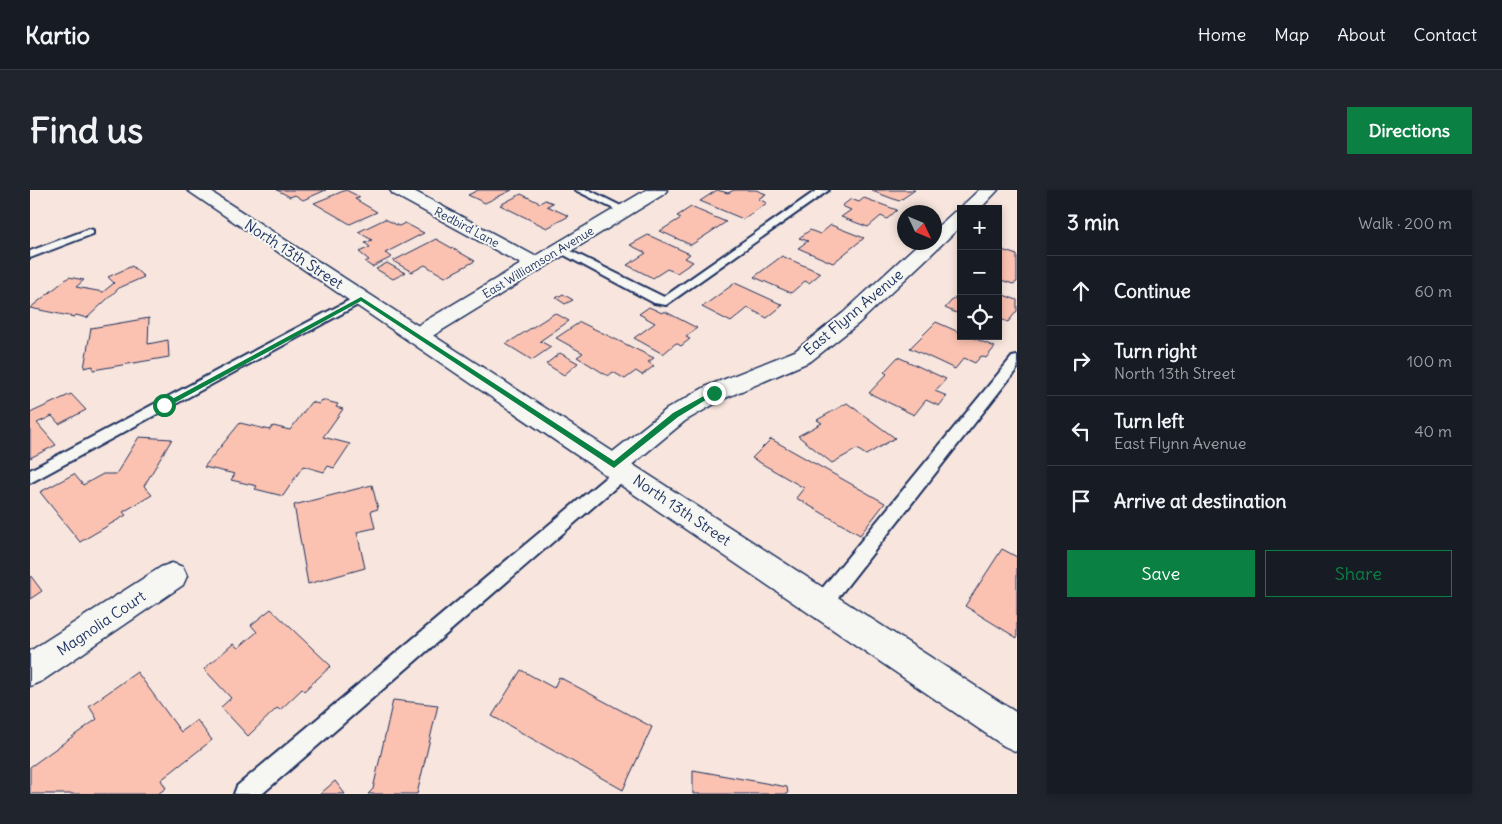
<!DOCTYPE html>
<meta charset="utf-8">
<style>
body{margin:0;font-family:Delius,sans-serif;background:#20242c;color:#f1f3f6}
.controls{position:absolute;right:15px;top:15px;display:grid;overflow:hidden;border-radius:0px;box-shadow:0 2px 8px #0003}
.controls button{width:45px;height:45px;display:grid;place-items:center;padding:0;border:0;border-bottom:1px solid #363941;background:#171b24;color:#f1f3f6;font:25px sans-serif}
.compass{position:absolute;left:867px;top:15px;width:45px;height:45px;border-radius:50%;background:#171b24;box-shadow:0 2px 8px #0003;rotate:134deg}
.stop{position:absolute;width:15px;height:15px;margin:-11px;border:4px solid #0b8043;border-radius:50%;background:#fff}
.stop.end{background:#0b8043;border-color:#fff;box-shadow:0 1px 5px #0008}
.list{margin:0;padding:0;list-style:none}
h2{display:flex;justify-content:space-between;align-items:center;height:65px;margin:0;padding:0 20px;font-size:21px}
h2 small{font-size:16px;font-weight:400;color:#9ea1a6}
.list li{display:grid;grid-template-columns:32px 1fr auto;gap:15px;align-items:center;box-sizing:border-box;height:70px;padding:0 20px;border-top:1px solid #363941}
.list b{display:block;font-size:19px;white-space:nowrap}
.list p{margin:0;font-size:16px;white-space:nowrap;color:#9ea1a6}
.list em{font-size:16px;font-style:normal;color:#9ea1a6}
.actions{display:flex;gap:10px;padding:15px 20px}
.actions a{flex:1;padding:11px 0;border:1px solid #0b8043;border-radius:0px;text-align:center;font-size:18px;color:#0b8043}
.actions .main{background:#0b8043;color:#fff}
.icon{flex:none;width:28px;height:28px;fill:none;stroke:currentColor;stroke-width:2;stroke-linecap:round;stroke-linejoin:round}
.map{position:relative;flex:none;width:987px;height:604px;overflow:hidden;border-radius:0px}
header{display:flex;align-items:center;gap:30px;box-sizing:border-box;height:70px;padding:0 25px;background:#171b24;border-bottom:1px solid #363941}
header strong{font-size:24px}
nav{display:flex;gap:28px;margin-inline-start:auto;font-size:18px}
.intro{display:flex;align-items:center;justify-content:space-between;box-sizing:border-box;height:120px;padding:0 30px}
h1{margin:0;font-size:35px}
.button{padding:12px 22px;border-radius:0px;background:#0b8043;color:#fff;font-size:18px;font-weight:700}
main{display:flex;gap:30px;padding:0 30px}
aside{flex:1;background:#171b24;border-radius:0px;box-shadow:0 2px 8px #0003}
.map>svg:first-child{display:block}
.building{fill:#fbc2b1;stroke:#1b2f5e}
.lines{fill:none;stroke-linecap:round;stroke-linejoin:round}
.lane-casing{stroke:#1b2f5e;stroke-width:4}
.street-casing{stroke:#1b2f5e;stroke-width:3}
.secondary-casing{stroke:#1b2f5e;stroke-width:3}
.lane{fill:#f6f6f2;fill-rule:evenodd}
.street{fill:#f6f6f2;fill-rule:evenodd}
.secondary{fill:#f6f6f2;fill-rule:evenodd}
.route{fill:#0b8043}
.labels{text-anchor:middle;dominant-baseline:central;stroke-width:4;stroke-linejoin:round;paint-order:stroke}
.far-street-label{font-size:12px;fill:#1b2f5e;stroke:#f6f6f2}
.street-label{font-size:15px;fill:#1b2f5e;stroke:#f6f6f2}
</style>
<header>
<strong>Kartio</strong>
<nav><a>Home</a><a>Map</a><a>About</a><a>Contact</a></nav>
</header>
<div class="intro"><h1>Find us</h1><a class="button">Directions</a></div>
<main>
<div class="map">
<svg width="987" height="604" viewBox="0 0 987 604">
<rect width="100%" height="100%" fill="#f8e6de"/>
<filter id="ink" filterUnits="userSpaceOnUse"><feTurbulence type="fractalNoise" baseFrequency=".02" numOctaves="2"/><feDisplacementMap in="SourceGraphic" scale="10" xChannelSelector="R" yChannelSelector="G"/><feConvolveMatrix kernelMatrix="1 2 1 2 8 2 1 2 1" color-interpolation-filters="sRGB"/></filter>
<g filter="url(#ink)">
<path class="building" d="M 247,0 L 296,0 L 273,10 L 265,5 L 260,7 Z
M 316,0 L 330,7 L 325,9 L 347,22 L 320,34 L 284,13 Z
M 448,0 L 482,0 L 455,13 L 438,5 Z
M 687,0 L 698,3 L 704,0 L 726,0 L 736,4 L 728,9 L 737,13 L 713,29 L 670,11 Z
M 844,0 L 885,0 L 869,11 L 842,1 Z
M 491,4 L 510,13 L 515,10 L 523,13 L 517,16 L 539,26 L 517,38 L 470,15 Z
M 834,8 L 867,20 L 857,29 L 851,26 L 838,37 L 811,27 L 821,20 L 812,16 L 821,9 L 829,12 Z
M 661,17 L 696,32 L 661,55 L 630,41 L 651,28 L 647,26 Z
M 355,29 L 369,36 L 375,33 L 394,43 L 355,63 L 362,67 L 342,77 L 335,72 L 339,70 L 329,62 L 340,57 L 335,53 L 342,50 L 328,42 Z
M 801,35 L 834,48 L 803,73 L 768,58 L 778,51 L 769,48 L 780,40 L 790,44 Z
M 618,45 L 660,64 L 655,68 L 663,72 L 647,83 L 637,79 L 623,88 L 597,75 L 616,63 L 600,55 Z
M 406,49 L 445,71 L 415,87 L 395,75 L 382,82 L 363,71 Z
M 972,60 L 987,65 L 987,92 L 983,94 L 968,89 L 968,63 Z
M 752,66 L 791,83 L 779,93 L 775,91 L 761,103 L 724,87 Z
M 357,73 L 375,83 L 363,89 L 346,79 Z
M 102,76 L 114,87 L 89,98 L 57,128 L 46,125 L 44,127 L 0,118 L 39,87 L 54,90 L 46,97 L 73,102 L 84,93 L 78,87 Z
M 705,93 L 753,115 L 737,128 L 718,118 L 701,132 L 672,117 Z
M 968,103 L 987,110 L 987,121 L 978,132 L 968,128 Z
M 533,104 L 543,110 L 535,114 L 526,108 Z
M 924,108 L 931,110 L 931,125 L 915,118 Z
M 619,117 L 632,123 L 634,121 L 667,138 L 656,147 L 660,149 L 651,156 L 646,153 L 633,164 L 604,148 L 625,133 L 609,124 Z
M 525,123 L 539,131 L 510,151 L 521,157 L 502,170 L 476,154 Z
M 119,128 L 118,154 L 138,150 L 139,167 L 63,180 L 63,176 L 54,178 L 61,138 Z
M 550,132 L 624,168 L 618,172 L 624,176 L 612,185 L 606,181 L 595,189 L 583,182 L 578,186 L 547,167 L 553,163 L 526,148 Z
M 906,132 L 931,143 L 931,146 L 939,146 L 965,157 L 956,168 L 951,166 L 945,173 L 934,168 L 925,179 L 880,158 Z
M 530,163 L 548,173 L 534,185 L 516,174 Z
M 868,167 L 916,189 L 905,201 L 917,206 L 909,216 L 896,210 L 884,225 L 839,203 L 857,184 L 854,182 Z
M 41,204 L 56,220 L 29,234 L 22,226 L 7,233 L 26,255 L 0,268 L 0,223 Z
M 292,210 L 308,214 L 306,217 L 313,219 L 293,247 L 320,254 L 304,278 L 298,276 L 294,282 L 273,276 L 253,306 L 225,299 L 227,296 L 201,290 L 205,284 L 174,277 L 210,233 L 240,240 L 243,236 L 260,240 L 281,212 L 289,214 Z
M 817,213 L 865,248 L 836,265 L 827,259 L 802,273 L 768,246 L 792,233 L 787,230 Z
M 109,247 L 142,249 L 114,296 L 122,305 L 93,322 L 96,325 L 50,352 L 10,302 L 44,284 L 53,295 L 73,284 L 86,284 Z
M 741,249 L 855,313 L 830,345 L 766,308 L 774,298 L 722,268 Z
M 342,295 L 348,319 L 341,321 L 345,338 L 327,342 L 335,378 L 278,394 L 264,315 Z
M 972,359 L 987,367 L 987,448 L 935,416 Z
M 0,385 L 12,401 L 0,409 Z
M 241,419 L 301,476 L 274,501 L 272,499 L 250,520 L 247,518 L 218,546 L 191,517 L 201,508 L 174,479 L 203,454 L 208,458 L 227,442 L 221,435 Z
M 491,480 L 524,498 L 529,487 L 622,537 L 593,600 L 462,526 Z
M 107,482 L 151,542 L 167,530 L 182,550 L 131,590 L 136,598 L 128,604 L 0,604 L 0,577 L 67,529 L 59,516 Z
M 363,510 L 408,515 L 387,604 L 338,604 L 343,599 Z
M 663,580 L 757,597 L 758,604 L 663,604 Z
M 305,591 L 315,604 L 290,604 Z"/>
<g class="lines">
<g class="lane-casing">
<path id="lane" d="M 545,0 L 559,0 L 599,20 L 594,23 L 590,22 Z
M 787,0 L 799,0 L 636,115 L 624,113 L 523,59 L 529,56 L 533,57 L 634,107 Z
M 59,39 L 63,40 L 63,44 L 0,68 L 0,61 Z
M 331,104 L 337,108 L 335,111 L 0,293 L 0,280 Z
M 987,166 L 987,179 L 799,419 L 792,421 L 785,419 L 783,413 L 785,407 L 982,167 Z
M 594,275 L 600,277 L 602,281 L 600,285 L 232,604 L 204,604 L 207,596 L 588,277 Z"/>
</g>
<g class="street-casing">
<path id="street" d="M 360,0 L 382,0 L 505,66 L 616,0 L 637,0 L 634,4 L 396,150 L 388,152 L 380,150 L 377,145 L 380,140 L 491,74 L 363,4 Z
M 949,0 L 968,0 L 950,19 L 931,20 L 933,15 Z
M 931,21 L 931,36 L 829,133 L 781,171 L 693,209 L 655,231 L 593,282 L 584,285 L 575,282 L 571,275 L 575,268 L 637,219 L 675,197 L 765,161 L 813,123 L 890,52 L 904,52 L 904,40 L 924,22 Z
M 142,373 L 153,377 L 157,386 L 153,395 L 12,491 L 0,496 L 0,461 L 131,377 Z"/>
</g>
<g class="secondary-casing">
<path id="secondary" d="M 157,0 L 178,0 L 987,523 L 987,562 L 974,556 Z"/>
</g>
<use href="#lane" class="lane"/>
<use href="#street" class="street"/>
<use href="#secondary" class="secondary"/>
</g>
</g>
<path class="route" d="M 331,107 L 584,271 L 643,223 L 681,202 L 687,203 L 648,227 L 584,278 L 331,111 L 137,217 L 131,215 Z"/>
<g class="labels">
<g class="far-street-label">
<text transform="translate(437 37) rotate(28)">Redbird Lane</text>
<text transform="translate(508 72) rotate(-31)">East Williamson Avenue</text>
</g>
<g class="street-label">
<text transform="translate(264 64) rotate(33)">North 13th Street</text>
<text transform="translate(823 122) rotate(-40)">East Flynn Avenue</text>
<text transform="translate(652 320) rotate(34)">North 13th Street</text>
<text transform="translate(71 433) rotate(-34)">Magnolia Court</text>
</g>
</g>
</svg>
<div class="controls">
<button>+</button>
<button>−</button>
<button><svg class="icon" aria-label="locate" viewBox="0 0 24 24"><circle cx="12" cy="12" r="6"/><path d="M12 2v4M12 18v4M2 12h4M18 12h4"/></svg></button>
</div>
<svg class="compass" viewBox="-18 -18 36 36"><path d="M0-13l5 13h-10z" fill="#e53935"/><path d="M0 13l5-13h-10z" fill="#9ea1a6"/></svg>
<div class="stop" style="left:134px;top:215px"></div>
<div class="stop end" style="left:684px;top:203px"></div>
</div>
<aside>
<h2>3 min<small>Walk · 200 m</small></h2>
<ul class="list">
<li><svg class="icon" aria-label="ahead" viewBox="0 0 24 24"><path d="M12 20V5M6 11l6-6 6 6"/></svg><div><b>Continue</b></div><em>60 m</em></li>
<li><svg class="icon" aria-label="right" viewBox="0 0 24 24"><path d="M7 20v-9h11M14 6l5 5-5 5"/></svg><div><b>Turn right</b><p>North 13th Street</p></div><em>100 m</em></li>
<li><svg class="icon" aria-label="left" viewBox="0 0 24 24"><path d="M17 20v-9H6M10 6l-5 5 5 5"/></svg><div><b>Turn left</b><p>East Flynn Avenue</p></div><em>40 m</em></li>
<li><svg class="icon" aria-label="arrive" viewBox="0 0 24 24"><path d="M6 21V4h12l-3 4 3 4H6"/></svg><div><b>Arrive at destination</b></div></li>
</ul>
<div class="actions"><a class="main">Save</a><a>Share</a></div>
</aside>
</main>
